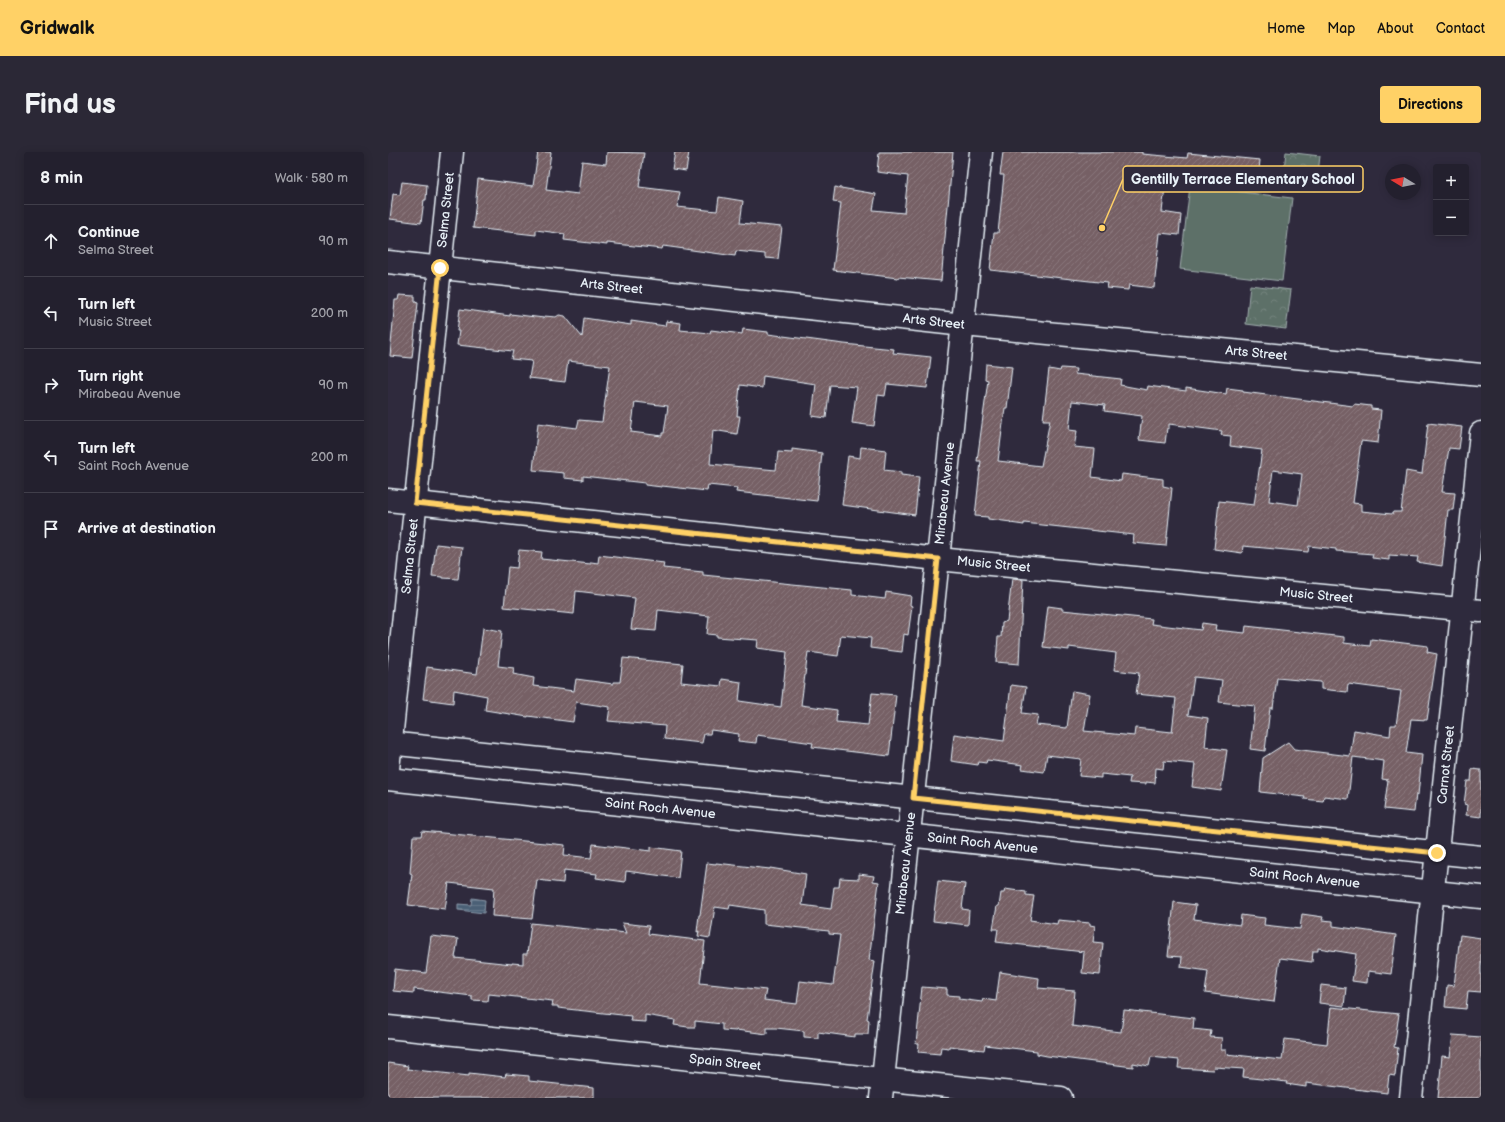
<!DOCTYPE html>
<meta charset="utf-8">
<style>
body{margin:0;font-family:"Balsamiq Sans",sans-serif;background:#2b2836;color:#f1f3f6}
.controls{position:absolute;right:12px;top:12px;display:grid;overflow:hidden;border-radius:4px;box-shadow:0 2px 10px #0003}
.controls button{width:36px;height:36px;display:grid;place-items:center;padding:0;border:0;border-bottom:1px solid #403e4a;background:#23202e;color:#f1f3f6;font:20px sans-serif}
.compass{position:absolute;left:997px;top:12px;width:36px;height:36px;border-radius:50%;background:#23202e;box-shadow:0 2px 10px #0003;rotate:280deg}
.stop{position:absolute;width:12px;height:12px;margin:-9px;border:3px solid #ffd166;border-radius:50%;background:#fff}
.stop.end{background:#ffd166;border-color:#fff;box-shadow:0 1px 4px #0008}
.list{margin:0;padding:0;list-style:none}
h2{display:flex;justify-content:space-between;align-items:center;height:52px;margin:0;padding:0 16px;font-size:17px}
h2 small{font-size:13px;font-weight:400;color:#a3a3aa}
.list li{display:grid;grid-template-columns:26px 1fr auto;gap:12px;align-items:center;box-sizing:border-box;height:72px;padding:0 16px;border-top:1px solid #403e4a}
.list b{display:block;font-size:15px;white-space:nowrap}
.list p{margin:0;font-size:13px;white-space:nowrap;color:#a3a3aa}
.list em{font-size:13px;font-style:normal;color:#a3a3aa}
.icon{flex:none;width:22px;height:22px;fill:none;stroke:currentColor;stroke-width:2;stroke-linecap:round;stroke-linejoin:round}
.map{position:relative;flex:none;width:1093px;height:946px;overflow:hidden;border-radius:4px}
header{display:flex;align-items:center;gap:24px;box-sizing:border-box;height:56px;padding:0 20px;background:#ffd166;color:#111}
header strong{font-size:19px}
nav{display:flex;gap:22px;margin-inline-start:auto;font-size:14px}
.intro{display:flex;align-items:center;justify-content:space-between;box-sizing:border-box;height:96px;padding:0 24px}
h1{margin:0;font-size:28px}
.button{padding:10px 18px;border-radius:4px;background:#ffd166;color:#111;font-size:14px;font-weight:700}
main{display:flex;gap:24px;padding:0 24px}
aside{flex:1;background:#23202e;border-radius:4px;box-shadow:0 2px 10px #0003}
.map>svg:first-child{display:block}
.grass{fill:#5d6f67;stroke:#a2b0b0}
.park{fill:url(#park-crowns);stroke:#a2b0b0}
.water{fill:url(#water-rules);stroke:#8a9aaa}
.building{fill:url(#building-hatch);stroke:#e8f1f8;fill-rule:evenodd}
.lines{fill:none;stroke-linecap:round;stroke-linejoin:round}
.minor-casing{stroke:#e8f1f8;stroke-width:25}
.minor{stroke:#2f2a3d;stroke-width:22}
.route{stroke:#ffd166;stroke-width:5}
.labels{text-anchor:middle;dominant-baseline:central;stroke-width:4;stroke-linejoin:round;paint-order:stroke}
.street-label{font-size:13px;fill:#e8f1f8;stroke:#2f2a3d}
.leader{fill:none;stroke:#ffd166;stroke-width:1.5}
.callout-dot{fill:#ffd166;stroke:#2f2a3d;stroke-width:1.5}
.callout{fill:#2f2a3d;stroke:#ffd166;stroke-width:1.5}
.callout-label{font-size:14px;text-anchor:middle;font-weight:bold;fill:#e8f1f8}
</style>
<header>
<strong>Gridwalk</strong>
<nav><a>Home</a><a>Map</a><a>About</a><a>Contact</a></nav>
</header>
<div class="intro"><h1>Find us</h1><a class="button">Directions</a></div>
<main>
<aside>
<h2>8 min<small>Walk · 580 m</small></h2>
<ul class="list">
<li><svg class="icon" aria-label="ahead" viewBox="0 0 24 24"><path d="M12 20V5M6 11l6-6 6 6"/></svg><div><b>Continue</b><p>Selma Street</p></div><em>90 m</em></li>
<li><svg class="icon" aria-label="left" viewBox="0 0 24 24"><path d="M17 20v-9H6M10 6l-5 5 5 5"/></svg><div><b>Turn left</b><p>Music Street</p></div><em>200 m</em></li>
<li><svg class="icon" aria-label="right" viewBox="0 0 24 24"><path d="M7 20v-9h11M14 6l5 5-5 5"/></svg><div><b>Turn right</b><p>Mirabeau Avenue</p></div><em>90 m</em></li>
<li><svg class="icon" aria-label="left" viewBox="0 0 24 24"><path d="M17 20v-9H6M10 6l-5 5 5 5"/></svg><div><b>Turn left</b><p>Saint Roch Avenue</p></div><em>200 m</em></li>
<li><svg class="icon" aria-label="arrive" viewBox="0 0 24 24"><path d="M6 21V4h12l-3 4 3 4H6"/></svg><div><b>Arrive at destination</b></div></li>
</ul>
</aside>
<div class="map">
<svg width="1093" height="946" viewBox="0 0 1093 946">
<defs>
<pattern id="park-crowns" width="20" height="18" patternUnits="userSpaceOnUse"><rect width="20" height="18" fill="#5d6f67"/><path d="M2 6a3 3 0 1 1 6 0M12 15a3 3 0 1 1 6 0" fill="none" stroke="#74847e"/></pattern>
<pattern id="water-rules" width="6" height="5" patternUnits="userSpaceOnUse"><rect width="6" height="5" fill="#4b6076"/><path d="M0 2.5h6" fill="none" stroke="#65778a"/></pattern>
<pattern id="building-hatch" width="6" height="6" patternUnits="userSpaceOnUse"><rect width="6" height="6" fill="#766065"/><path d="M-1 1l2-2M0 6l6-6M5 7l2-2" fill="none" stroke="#8a777c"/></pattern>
</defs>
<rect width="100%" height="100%" fill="#2f2a3d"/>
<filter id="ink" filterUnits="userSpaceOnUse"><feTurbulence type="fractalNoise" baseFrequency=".025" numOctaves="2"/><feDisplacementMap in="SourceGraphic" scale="8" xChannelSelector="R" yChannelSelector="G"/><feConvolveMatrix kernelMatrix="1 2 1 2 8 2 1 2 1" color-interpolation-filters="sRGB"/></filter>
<g filter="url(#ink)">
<path class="grass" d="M 802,34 L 904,46 L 894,129 L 792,117 Z"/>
<path class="park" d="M 898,0 L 932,4 L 928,38 L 894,34 Z
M 862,133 L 903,138 L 898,177 L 858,172 Z"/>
<path class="water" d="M 84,746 L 97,748 L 96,761 L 70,758 L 70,752 L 83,753 Z"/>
<path class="building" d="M 150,0 L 163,0 L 158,38 L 190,42 L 194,9 L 218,12 L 219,0 L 256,1 L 251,35 L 292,40 L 289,55 L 329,59 L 331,45 L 355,49 L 352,71 L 394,75 L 390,107 L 377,106 L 377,102 L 348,99 L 347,104 L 275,94 L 274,97 L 219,91 L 219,93 L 176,88 L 177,82 L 148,78 L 148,83 L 85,76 L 90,27 L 145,34 Z
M 287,0 L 301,0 L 298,19 L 284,17 Z
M 491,0 L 565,0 L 553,129 L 510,125 L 510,126 L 445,118 L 453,51 L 445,50 L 447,35 L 488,42 L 485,58 L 516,61 L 520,24 L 489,20 Z
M 615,0 L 754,0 L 754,2 L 799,6 L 800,1 L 872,8 L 870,28 L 779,19 L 774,60 L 793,63 L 791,83 L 772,81 L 766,136 L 741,133 L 740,138 L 719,136 L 720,131 L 602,118 L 606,81 L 610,81 L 616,23 L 612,23 Z
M 14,30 L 39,33 L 38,48 L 36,48 L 33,71 L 2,67 L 5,42 L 12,43 Z
M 11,143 L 27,144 L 27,150 L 30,151 L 24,206 L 2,204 L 7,148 L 10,148 Z
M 72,157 L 122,164 L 122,162 L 156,166 L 156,164 L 168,165 L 171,163 L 177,164 L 194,185 L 196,166 L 243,173 L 243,169 L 277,174 L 278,169 L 293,171 L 292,178 L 322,181 L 323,178 L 354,182 L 355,177 L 380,180 L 380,182 L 456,192 L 506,197 L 505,201 L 543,205 L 539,236 L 499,232 L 497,244 L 490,243 L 486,274 L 464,271 L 469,235 L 442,233 L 438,266 L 424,264 L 428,232 L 375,224 L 374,236 L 352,233 L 349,264 L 352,264 L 349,282 L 325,278 L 322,312 L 388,318 L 390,300 L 404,301 L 404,297 L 434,301 L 429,349 L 348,340 L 349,336 L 320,333 L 319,339 L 274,334 L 274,335 L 257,333 L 257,331 L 195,324 L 195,328 L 176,326 L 176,321 L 145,318 L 150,271 L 189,276 L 191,268 L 214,270 L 222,214 L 180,209 L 177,230 L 141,226 L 144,209 L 123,207 L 125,199 L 69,193 L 71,179 L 69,179 ZM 247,250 L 280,254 L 276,281 L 274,281 L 274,284 L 243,280 Z
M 598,212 L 624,215 L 619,256 L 617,256 L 610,309 L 653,314 L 662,268 L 655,268 L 661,217 L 672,219 L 673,216 L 688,217 L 687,222 L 733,227 L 732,233 L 759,238 L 760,234 L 798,239 L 798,236 L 838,242 L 839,236 L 855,238 L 855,240 L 965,254 L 966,252 L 983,254 L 983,257 L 993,258 L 990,291 L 973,289 L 965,351 L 973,352 L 973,359 L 1004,362 L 1005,360 L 1013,360 L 1018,319 L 1034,322 L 1040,271 L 1074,275 L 1071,297 L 1061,296 L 1054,340 L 1067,341 L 1065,358 L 1060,358 L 1054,414 L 1029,410 L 1030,405 L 1001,403 L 1001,408 L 984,406 L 985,402 L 948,399 L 948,397 L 921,394 L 920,400 L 855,394 L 854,401 L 826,397 L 831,349 L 866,353 L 874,298 L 842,294 L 843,284 L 833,283 L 834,279 L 781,272 L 781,277 L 779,276 L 777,291 L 751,288 L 754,264 L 716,259 L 717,253 L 684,249 L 681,278 L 689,279 L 686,295 L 707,297 L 704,325 L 733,329 L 734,322 L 775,327 L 775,334 L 784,336 L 778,394 L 745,391 L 746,383 L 636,371 L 636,373 L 622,371 L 623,370 L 600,367 L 600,365 L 587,364 L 593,309 L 589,309 L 600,228 L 597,227 ZM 885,318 L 914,322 L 910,353 L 881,349 Z
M 473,295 L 498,298 L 496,318 L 513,320 L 513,323 L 531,325 L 527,363 L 454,353 L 460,304 L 472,306 Z
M 48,392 L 74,395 L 70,427 L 55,426 L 55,425 L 44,424 Z
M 131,398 L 154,400 L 153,407 L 203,412 L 203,410 L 210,411 L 211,403 L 276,411 L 275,416 L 315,420 L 315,423 L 464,438 L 464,443 L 497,447 L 498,440 L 523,444 L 522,453 L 524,454 L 520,483 L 516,482 L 514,500 L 482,496 L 483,486 L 453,483 L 450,504 L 420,500 L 413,553 L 449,558 L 448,570 L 480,573 L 484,541 L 508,543 L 501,604 L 424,595 L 425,591 L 369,583 L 368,591 L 350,589 L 351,582 L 323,578 L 322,582 L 316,582 L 314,591 L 276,587 L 277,574 L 220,569 L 222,555 L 188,550 L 185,570 L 140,564 L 140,565 L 97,558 L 99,544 L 66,538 L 65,551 L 35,547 L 39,515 L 89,522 L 95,476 L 114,479 L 110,514 L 126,516 L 125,522 L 146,526 L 145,534 L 186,539 L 188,527 L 225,532 L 225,530 L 232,530 L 235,506 L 295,512 L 293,530 L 333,534 L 334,527 L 353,530 L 351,549 L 393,555 L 399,500 L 369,496 L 370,488 L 329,485 L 329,483 L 319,482 L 321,464 L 270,458 L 268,479 L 243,477 L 247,446 L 188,439 L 186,462 L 116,455 L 120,415 L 129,416 Z
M 624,427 L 635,428 L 631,512 L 608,510 L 610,485 L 613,485 L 614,471 L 619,469 Z
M 660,454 L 674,456 L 674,458 L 764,467 L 763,472 L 813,478 L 814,471 L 828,473 L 827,478 L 857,481 L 858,474 L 956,485 L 956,491 L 982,494 L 983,487 L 1040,494 L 1039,500 L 1049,502 L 1039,568 L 1023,567 L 1018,601 L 1034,603 L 1030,643 L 1028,642 L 1026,660 L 996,657 L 1000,628 L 994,627 L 996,609 L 965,605 L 960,647 L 936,644 L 935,649 L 916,647 L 917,645 L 872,640 L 875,606 L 900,590 L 906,597 L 962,604 L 966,578 L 1002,584 L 1003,573 L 1008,573 L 1013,539 L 960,532 L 959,540 L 933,537 L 933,530 L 889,526 L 885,556 L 882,556 L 877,599 L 862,597 L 867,554 L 831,550 L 834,528 L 806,525 L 800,563 L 820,566 L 817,595 L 839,598 L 833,639 L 804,635 L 807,612 L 776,609 L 775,617 L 768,616 L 767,631 L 758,630 L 758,632 L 741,631 L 742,625 L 713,622 L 713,626 L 691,624 L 693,607 L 659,603 L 656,620 L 634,617 L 635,613 L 599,608 L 598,611 L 591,610 L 590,613 L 563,609 L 566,582 L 616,589 L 623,533 L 638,535 L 634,561 L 650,563 L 648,573 L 679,576 L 684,539 L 702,542 L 696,579 L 746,584 L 747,576 L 784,580 L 788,546 L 748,542 L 751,521 L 726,518 L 728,501 L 681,495 L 681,498 L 655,495 Z
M 1084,617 L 1093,618 L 1093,665 L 1078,663 L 1079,653 L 1076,652 L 1079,629 L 1083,629 Z
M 34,679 L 177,693 L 176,703 L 203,706 L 205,692 L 263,699 L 263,695 L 293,699 L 290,726 L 238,719 L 237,730 L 208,726 L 209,722 L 176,718 L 175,731 L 149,728 L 144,767 L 104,764 L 106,736 L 61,731 L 57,757 L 20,753 L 24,722 L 22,721 L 25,684 L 33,684 Z
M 319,711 L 328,712 L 328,711 L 382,717 L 382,716 L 418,722 L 414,753 L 443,757 L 446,735 L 451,735 L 452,726 L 471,727 L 471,722 L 486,724 L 485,729 L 491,730 L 481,808 L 487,809 L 479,867 L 481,868 L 480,882 L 467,882 L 467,885 L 430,880 L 430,886 L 416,885 L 416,879 L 388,876 L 379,876 L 379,882 L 348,878 L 348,879 L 334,878 L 334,872 L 307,869 L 307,875 L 300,875 L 286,873 L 287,868 L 257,863 L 257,870 L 242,869 L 243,864 L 170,856 L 170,854 L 164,854 L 165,849 L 101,842 L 100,849 L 84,848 L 84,844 L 26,837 L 26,841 L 5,839 L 7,817 L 38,821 L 43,784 L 70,787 L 67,806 L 124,812 L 124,811 L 135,812 L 135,802 L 139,802 L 143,771 L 238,781 L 234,771 L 261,774 L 260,782 L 317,789 L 312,831 L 378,838 L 376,848 L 409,852 L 412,829 L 445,833 L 452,783 L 441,782 L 441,779 L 376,772 L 376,758 L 342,753 L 341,757 L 327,755 L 322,786 L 310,784 L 311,779 L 309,780 L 311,763 L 312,763 Z
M 550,729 L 577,732 L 574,757 L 581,758 L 580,773 L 545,769 Z
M 617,737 L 638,740 L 638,743 L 646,744 L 642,768 L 669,772 L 670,768 L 702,771 L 702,773 L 707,774 L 705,790 L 715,791 L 712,823 L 694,821 L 696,800 L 608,790 L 610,777 L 605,777 L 609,754 L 611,754 L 613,741 L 616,741 Z
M 786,750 L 808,753 L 806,767 L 852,773 L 853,763 L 860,764 L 877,766 L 876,773 L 912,777 L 914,762 L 935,765 L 934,768 L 945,769 L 945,774 L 1008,783 L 1003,822 L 980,819 L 979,831 L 964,829 L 968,802 L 930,796 L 930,799 L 925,799 L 924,810 L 892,806 L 886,850 L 817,841 L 820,819 L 793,815 L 794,805 L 780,804 Z
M 1072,783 L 1093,786 L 1093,840 L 1080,839 L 1078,857 L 1057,855 L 1059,833 L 1066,834 Z
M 612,820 L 651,826 L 650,836 L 687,839 L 684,874 L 733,880 L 736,858 L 806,866 L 805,877 L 823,879 L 822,885 L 834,886 L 833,898 L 838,898 L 838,902 L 894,908 L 897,887 L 939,892 L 943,855 L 1011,862 L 1006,895 L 1010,896 L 1007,924 L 1001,923 L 999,941 L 918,931 L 918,935 L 898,932 L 899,930 L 855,925 L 856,917 L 826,915 L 825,918 L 790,916 L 791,908 L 763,905 L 761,914 L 745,911 L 745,915 L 659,904 L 649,902 L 649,899 L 597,893 L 596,898 L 561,894 L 561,896 L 553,895 L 552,902 L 530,900 L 531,892 L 528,892 L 534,835 L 559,837 L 559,843 L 571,844 L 571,847 L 594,850 L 595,847 L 608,849 Z
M 933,833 L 958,836 L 956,854 L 931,851 Z
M 1065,883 L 1093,885 L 1093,946 L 1050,946 L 1054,904 L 1062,905 Z
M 0,911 L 20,914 L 19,917 L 81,924 L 81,921 L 117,925 L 118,922 L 141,924 L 141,929 L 206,936 L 206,946 L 0,946 Z"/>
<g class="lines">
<g class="minor-casing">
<g id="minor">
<path id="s1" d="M 0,110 L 576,173 L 1093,223"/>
<path id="s2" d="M 0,348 L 550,407 L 1093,459"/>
<path d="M 0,591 L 1093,705"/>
<path id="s3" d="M 0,617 L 64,0"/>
<path id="s4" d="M 0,627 L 1093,745"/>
<path id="s5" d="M 0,875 L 673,946"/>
<path id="s6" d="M 493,946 L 593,0"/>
<path id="s7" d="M 1023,946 L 1093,281"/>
</g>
</g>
<use href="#minor" class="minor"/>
</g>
</g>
<g class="lines" filter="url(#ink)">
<path class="route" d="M 52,116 L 27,351 L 550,407 L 525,646 L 1049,701"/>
</g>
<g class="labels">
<g class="street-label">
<text stroke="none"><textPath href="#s3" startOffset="562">Selma Street</textPath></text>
<text stroke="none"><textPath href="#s1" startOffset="225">Arts Street</textPath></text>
<text stroke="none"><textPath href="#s1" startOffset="549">Arts Street</textPath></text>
<text stroke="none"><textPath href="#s1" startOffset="873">Arts Street</textPath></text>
<text stroke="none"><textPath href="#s6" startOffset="608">Mirabeau Avenue</textPath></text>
<text stroke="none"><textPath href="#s3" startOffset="214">Selma Street</textPath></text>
<text stroke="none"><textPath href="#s2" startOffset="609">Music Street</textPath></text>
<text stroke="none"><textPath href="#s2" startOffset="933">Music Street</textPath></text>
<text stroke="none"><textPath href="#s7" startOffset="335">Carnot Street</textPath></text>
<text stroke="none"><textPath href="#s4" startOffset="274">Saint Roch Avenue</textPath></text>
<text stroke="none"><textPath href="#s4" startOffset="598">Saint Roch Avenue</textPath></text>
<text stroke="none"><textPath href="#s6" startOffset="236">Mirabeau Avenue</textPath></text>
<text stroke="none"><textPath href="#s4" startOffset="922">Saint Roch Avenue</textPath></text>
<text stroke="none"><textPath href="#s5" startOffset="339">Spain Street</textPath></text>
</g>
</g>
<path class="leader" d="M714 76L735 27"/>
<circle class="callout-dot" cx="714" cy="76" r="4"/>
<rect class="callout" x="735" y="14" width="240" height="26" rx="4"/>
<g class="callout-label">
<text x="855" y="32">Gentilly Terrace Elementary School</text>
</g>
</svg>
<div class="controls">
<button>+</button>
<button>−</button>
</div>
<svg class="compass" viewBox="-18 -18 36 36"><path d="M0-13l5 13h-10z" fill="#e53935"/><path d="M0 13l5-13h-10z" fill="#a3a3aa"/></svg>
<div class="stop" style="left:52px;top:116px"></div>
<div class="stop end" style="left:1049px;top:701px"></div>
</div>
</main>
